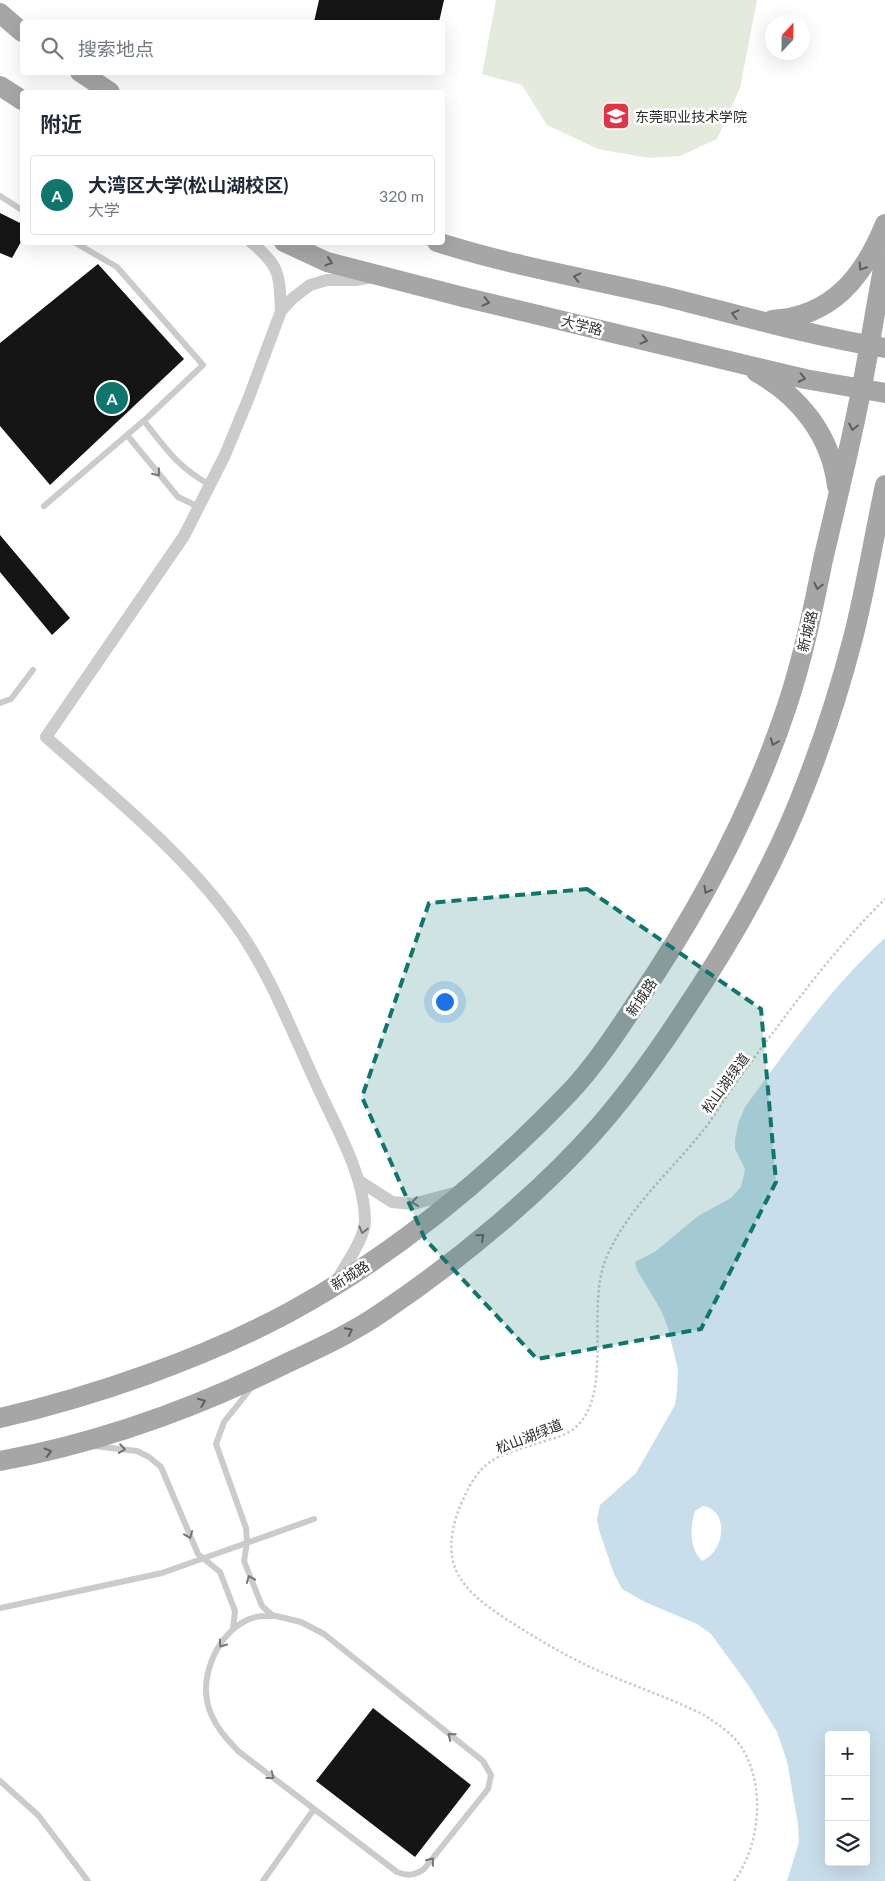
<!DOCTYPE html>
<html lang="zh">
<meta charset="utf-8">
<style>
body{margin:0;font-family:Lato,"Noto Sans SC",sans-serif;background:#f6f6f7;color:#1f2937}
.controls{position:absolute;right:15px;bottom:15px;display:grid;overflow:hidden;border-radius:5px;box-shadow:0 5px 20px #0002}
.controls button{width:45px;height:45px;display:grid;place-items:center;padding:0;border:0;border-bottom:1px solid #e0e1e3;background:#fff;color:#1f2937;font:25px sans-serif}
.compass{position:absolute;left:765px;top:15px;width:45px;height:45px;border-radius:50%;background:#fff;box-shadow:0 5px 20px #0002;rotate:22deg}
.you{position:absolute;left:444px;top:1001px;width:18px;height:18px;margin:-12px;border:4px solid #fff;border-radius:50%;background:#1a73e8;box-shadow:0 0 0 8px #1a73e833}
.badge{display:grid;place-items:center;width:32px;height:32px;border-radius:50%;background:#0f766e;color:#fff;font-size:16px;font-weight:700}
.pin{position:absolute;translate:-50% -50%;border:2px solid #fff;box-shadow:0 1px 5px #0006}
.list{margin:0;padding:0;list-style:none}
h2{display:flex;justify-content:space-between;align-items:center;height:65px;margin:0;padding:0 20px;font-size:21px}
h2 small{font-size:16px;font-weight:400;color:#747a83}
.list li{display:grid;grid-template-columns:32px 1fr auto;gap:15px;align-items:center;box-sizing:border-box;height:80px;margin:0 10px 10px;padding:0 10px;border:1px solid #e0e1e3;border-radius:5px}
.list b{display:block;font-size:19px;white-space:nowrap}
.list p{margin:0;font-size:16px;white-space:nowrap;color:#747a83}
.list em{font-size:16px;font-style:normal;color:#747a83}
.icon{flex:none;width:28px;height:28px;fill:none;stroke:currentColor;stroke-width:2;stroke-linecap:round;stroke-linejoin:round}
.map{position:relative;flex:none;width:885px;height:1881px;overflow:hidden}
.search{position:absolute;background:#fff;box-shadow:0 5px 20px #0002;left:20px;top:20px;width:425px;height:55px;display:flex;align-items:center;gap:12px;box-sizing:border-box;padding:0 18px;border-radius:5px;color:#747a83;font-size:19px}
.panel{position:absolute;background:#fff;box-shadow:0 5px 20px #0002;left:20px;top:90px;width:425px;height:155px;border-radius:5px}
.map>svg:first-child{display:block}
.green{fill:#e4ebdc}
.water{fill:#c9deeb;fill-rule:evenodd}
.building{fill:#151515}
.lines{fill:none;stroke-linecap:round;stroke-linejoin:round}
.path{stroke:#cbcbcb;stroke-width:2.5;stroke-dasharray:2.5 2.5;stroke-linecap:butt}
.service{stroke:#cbcbcb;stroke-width:6}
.minor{stroke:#cbcbcb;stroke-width:12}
.primary{stroke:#a6a6a6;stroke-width:20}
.oneway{stroke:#5e5e5e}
.oneway2{stroke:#757575}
.marked{fill:#0f766e;fill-opacity:0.2;stroke:#0f766e;stroke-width:4;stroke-dasharray:10 6;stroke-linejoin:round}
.labels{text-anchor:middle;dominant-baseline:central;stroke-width:5;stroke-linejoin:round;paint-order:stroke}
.poi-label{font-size:14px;fill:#2e2e2e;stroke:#fff;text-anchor:start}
.street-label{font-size:14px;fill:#2e2e2e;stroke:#fff}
</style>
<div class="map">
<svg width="885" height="1881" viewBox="0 0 885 1881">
<rect width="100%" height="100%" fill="#fff"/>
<path class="green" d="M 496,0 L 757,0 L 740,88 L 717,139 L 680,156 L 649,158 L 598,149 L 547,125 L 522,85 L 482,74 Z"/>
<path class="water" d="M 885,938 L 885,1881 L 787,1881 L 799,1842 L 798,1824 L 787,1761 L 777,1732 L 749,1686 L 711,1634 L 697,1624 L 645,1602 L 622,1589 L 614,1574 L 599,1530 L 597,1519 L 600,1505 L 636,1473 L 675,1405 L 677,1391 L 678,1370 L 668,1328 L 661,1310 L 637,1270 L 635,1262 L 656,1251 L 698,1216 L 731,1198 L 741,1187 L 745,1169 L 735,1149 L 735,1139 L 739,1121 L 745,1107 C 788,1048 831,987 885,938 ZM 703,1506 C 728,1509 727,1550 702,1561 C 689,1548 690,1528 695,1511 ZM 829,1735 L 866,1735 L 866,1862 L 829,1862 Z"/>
<path class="building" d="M 319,0 L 444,0 L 439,22 L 314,22 Z
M 0,213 L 22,224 L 22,240 L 12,258 L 0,253 Z
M 98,264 L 184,359 L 50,485 L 0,426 L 0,343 Z
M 0,535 L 70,618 L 52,635 L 0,572 Z
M 373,1708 L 471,1785 L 415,1857 L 316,1781 Z"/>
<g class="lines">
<path class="path" d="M 734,1881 C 760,1846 766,1787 742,1748 C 733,1734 718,1724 704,1715 C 670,1698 634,1686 599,1671 C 567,1657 538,1639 509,1621 C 487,1606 463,1591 454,1565 C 448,1545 453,1523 461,1504 C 483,1453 499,1457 548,1440 C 559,1437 569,1434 578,1425 C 614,1388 584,1303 608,1254 C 630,1206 670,1172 702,1132 C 714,1117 723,1101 734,1085 C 782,1021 828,955 885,899"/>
<path class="service" d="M 0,196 L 22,210
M 144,421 C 166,449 178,467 210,485
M 127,435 L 178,497 L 199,507
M 44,506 L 148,417 L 203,365 L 117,267 L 74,242
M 0,703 L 11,699 L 33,670
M 252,1387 L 224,1422 L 216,1444 L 246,1528 L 247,1542 L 244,1561 L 262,1606 L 272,1615 L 301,1622 L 324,1634 L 483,1761 L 491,1775 L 488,1789 L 424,1869 C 414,1876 408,1876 397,1872 L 238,1751 C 228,1740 217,1729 211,1714 C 197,1681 215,1636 247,1620 C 257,1615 267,1616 277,1616
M 94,1446 L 137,1451 L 149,1457 L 161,1467 L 198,1554 L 220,1572 L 235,1611 L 233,1629
M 0,1608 L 162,1573 L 314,1519
M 0,1781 L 38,1815 L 88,1881
M 263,1881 L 314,1809"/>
<path class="minor" d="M 251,242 C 281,267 279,274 281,311
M 361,1182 L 392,1202 L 413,1204 L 458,1192
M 335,1284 C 344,1266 366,1238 365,1219 C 364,1176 338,1131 320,1092 C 294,1037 270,972 234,923 C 182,851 112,796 46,737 L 184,536 L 225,455 L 249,397 L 281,311 L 293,298 L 310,285 L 327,280 L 356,280 L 372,277"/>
<path class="primary" d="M 0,13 L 22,32
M 80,72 L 110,92
M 0,86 L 22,100
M 284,242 L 327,262 L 463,297 L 805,379 L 885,393
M 437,242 C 512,266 590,279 667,297 C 739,315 811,336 885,348
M 772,320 C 832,317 864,276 885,224
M 756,372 C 800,396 831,436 837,486
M 0,1418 C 95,1396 202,1359 288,1313 C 391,1257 486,1179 567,1095 C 594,1067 617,1032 638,1000 C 700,909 752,811 787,706 C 803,658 813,609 823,560 C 836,504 850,448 861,391 C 870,347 876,303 885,259
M 0,1461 C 100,1443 196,1408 287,1363 C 319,1348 352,1333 381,1313 C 457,1262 541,1193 601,1124 C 632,1088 659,1050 685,1010 C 732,940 775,865 805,786 C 824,738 840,688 853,638 C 866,587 874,536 885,485"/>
</g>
<defs><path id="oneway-chevron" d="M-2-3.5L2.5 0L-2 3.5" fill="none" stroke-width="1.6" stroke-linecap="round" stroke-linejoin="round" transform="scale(1.25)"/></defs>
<g class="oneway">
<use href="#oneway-chevron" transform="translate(329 262) rotate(18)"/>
<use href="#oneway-chevron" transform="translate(862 267) rotate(123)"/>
<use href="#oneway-chevron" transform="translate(577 277) rotate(-167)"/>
<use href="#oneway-chevron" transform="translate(486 302) rotate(14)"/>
<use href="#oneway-chevron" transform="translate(735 314) rotate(-166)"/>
<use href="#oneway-chevron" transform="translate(644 340) rotate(14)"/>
<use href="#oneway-chevron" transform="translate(802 378) rotate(12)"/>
<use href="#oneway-chevron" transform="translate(853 427) rotate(102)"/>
<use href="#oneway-chevron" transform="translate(818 586) rotate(103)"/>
<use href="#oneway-chevron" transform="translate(774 742) rotate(111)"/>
<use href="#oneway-chevron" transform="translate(707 890) rotate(119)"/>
<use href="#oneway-chevron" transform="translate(481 1237) rotate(-41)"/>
<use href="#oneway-chevron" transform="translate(349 1331) rotate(-28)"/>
<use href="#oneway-chevron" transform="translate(202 1402) rotate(-22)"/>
<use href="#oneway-chevron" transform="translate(48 1452) rotate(-15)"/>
</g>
<g class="oneway2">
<use href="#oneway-chevron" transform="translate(157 473) rotate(52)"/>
<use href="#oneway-chevron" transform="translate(415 1202) rotate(172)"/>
<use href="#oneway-chevron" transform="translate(363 1230) rotate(104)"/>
<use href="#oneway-chevron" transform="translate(122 1449) rotate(8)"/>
<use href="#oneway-chevron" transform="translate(189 1535) rotate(68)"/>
<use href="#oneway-chevron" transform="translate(250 1579) rotate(-112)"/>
<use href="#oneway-chevron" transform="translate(222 1644) rotate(125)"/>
<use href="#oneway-chevron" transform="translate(451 1736) rotate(-141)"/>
<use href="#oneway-chevron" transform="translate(271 1776) rotate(37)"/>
<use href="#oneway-chevron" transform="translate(431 1861) rotate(-52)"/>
</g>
<path class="marked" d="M 587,889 L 761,1009 L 776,1182 L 701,1329 L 537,1359 L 425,1239 L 362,1097 L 429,903 Z"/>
<defs>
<g id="university-square" transform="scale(1.4375)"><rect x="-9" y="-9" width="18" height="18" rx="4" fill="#e13445" stroke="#fff"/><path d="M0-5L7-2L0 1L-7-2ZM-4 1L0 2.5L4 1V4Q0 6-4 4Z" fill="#fff"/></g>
</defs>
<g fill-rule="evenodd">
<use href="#university-square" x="616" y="116"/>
</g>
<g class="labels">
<g class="poi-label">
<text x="635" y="116">东莞职业技术学院</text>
</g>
<g class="street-label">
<text transform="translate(582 325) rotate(14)">大学路</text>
<text transform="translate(807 631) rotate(-76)">新城路</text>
<text transform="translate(641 997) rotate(-56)">新城路</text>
<text transform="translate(725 1083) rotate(-54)">松山湖绿道</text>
<text transform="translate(350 1275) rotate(-32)">新城路</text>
<text transform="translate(529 1436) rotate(-21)">松山湖绿道</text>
</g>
</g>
</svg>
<div class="controls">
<button>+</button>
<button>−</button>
<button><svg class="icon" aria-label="layers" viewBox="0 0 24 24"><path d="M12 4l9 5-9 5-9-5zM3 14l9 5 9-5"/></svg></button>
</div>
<svg class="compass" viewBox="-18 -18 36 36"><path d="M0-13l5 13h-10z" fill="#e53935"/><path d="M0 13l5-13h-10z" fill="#747a83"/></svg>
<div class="you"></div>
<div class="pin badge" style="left:112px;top:398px">A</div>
<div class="search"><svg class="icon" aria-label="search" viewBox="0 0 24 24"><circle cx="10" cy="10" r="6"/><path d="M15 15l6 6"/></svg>搜索地点</div>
<section class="panel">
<h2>附近<small></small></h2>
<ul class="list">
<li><span class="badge">A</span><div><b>大湾区大学(松山湖校区)</b><p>大学</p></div><em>320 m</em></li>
</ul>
</section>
</div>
